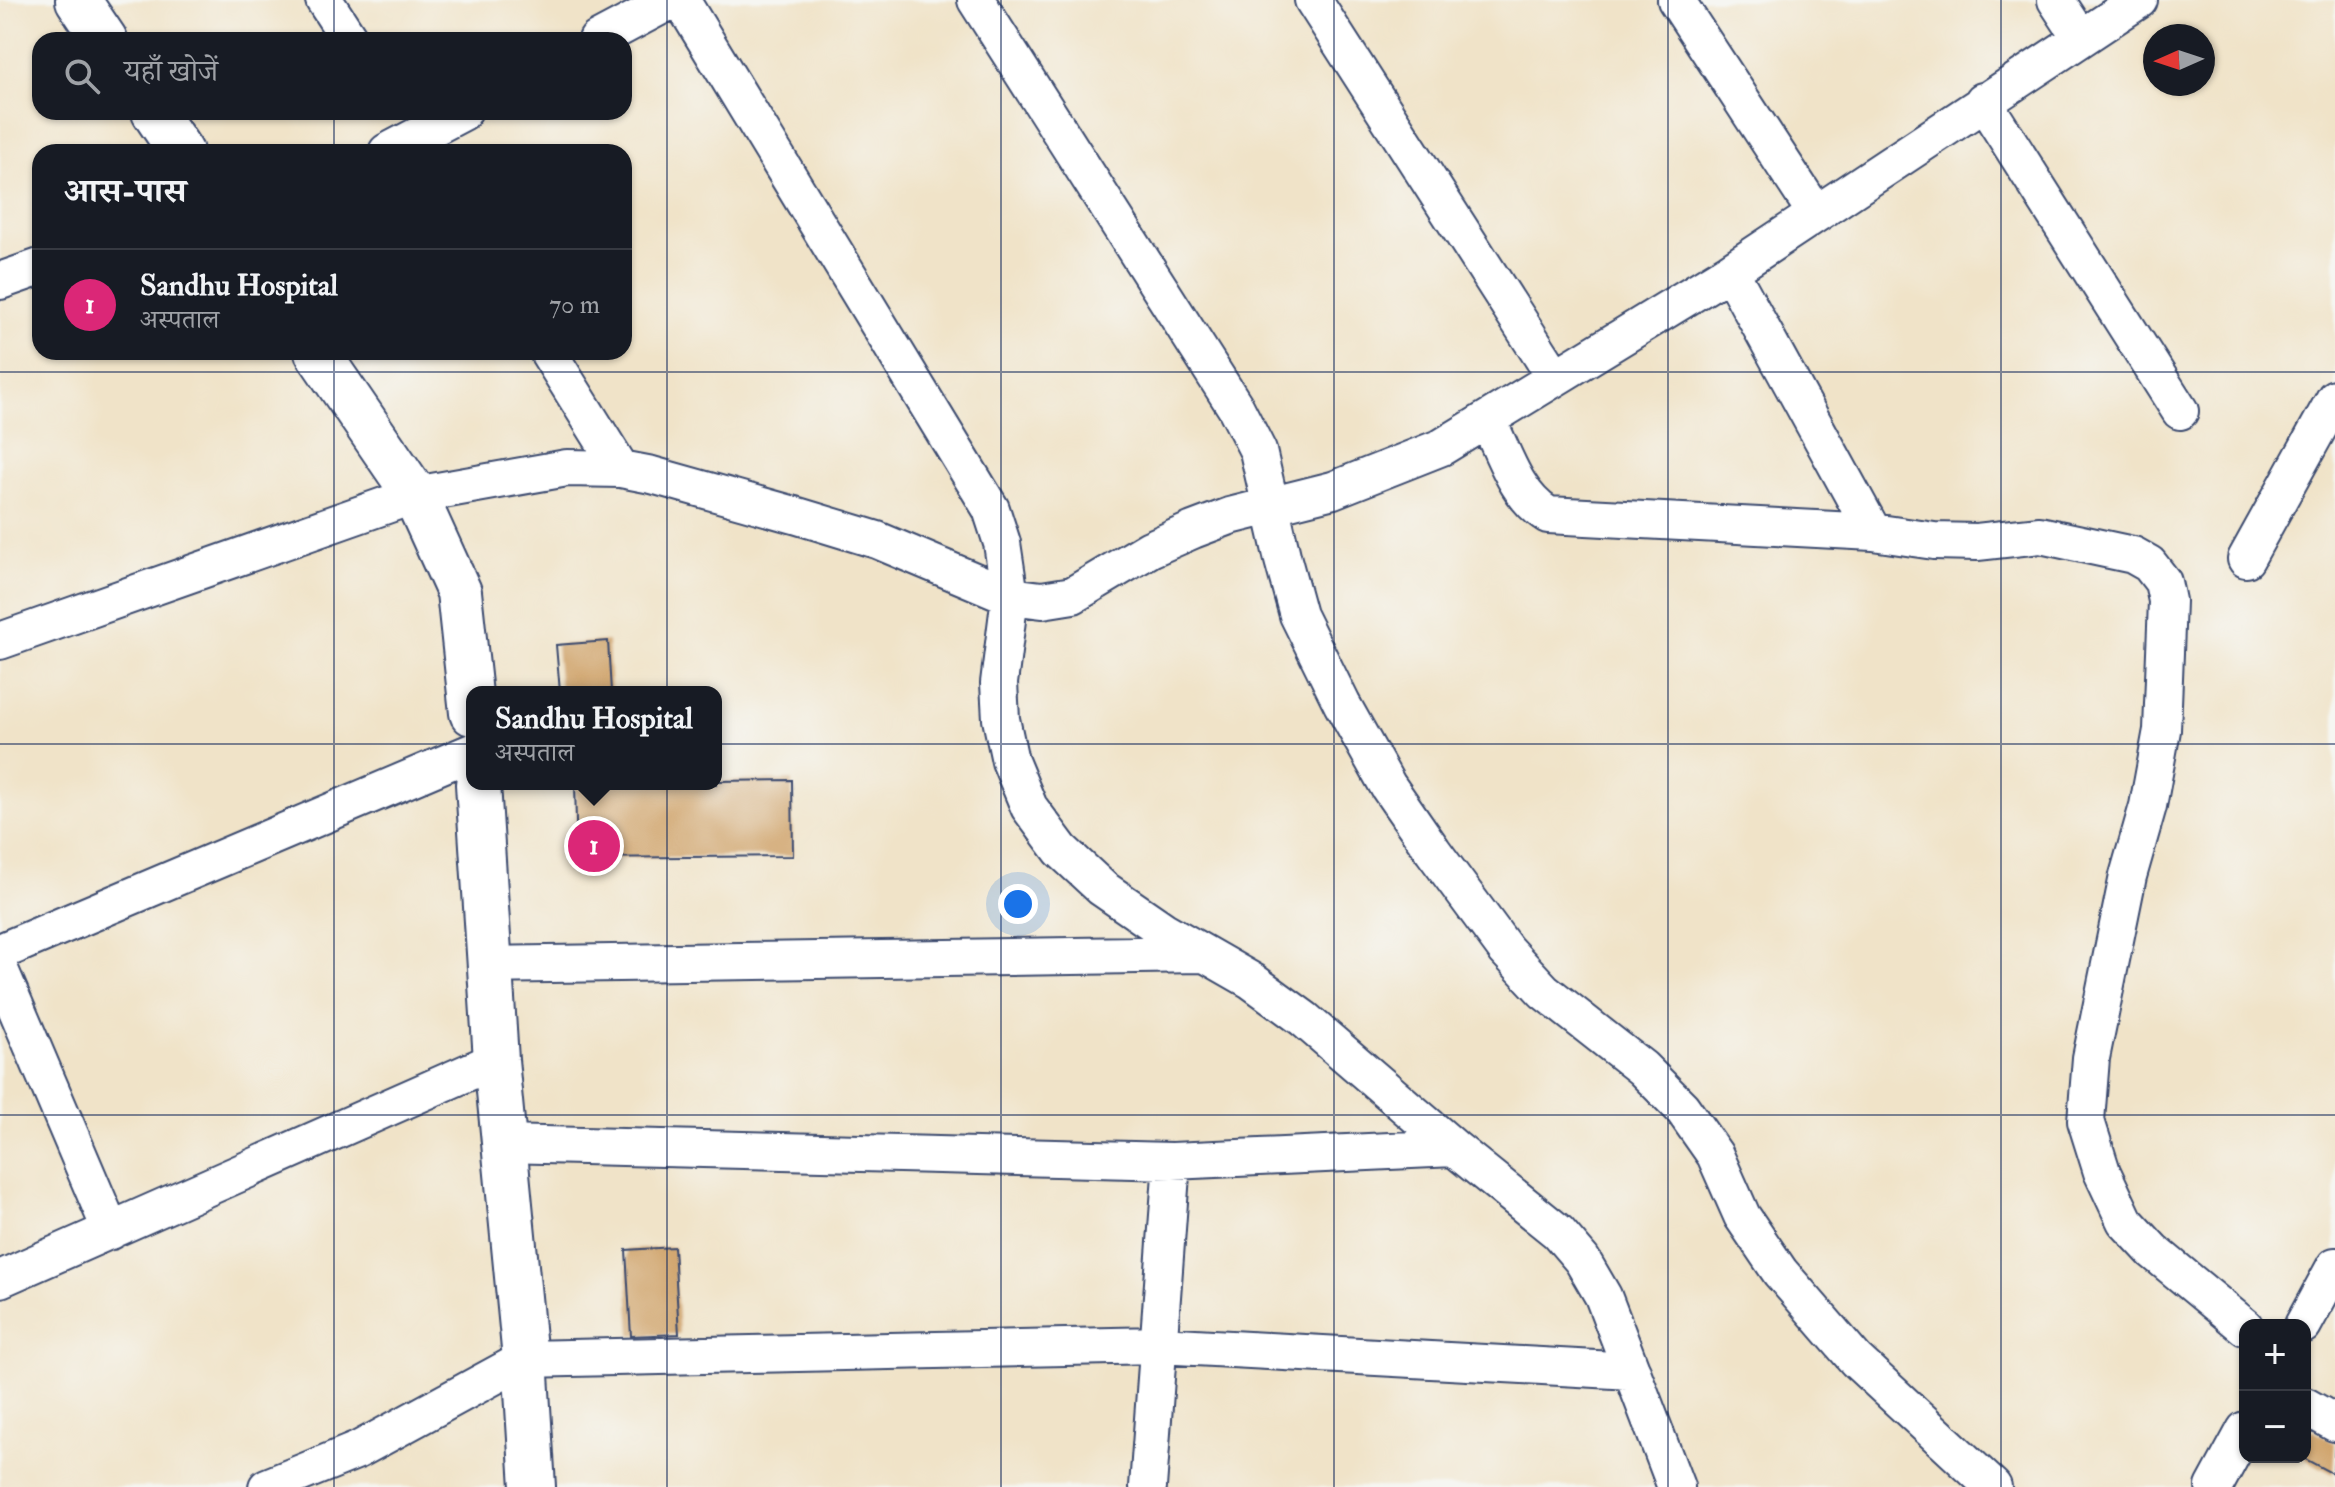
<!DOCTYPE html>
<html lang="hi">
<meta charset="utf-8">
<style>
body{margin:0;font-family:"IM FELL Double Pica","Noto Serif Devanagari",serif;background:#242831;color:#f1f3f6}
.controls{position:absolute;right:24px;bottom:24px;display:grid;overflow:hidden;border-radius:16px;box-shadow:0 2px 6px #0004}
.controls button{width:72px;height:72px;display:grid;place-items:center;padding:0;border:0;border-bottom:2px solid #363941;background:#171b24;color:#f1f3f6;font:40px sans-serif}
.compass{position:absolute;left:2143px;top:24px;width:72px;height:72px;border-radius:50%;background:#171b24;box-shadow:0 2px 6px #0004;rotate:267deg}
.you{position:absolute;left:1018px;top:904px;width:28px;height:28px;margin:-20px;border:6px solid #fff;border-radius:50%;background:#1a73e8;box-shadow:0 0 0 12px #1a73e833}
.badge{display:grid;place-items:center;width:52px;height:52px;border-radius:50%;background:#db2777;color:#fff;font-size:26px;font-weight:700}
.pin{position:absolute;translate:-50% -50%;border:4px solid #fff;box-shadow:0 2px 8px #0006}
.popup{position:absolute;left:466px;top:686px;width:256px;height:104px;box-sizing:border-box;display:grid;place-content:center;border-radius:16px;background:#171b24;filter:drop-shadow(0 2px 6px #0005);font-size:26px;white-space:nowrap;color:#9ea1a6}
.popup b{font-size:30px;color:#f1f3f6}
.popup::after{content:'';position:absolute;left:50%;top:100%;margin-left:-16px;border:16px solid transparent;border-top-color:#171b24}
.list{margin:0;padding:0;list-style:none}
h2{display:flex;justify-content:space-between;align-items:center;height:104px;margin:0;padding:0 32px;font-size:34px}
h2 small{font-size:26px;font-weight:400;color:#9ea1a6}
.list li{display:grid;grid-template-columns:52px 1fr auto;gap:24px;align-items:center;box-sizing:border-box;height:112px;padding:0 32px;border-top:2px solid #363941}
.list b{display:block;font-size:30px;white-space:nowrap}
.list p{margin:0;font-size:26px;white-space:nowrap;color:#9ea1a6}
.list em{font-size:26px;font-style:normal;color:#9ea1a6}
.icon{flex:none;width:44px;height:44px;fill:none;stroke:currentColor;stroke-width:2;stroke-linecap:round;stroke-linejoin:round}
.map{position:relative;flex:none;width:2335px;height:1487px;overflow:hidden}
.search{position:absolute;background:#171b24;box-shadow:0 2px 6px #0004;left:32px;top:32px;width:600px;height:88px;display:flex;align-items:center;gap:20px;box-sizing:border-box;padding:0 28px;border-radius:24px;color:#9ea1a6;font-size:30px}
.panel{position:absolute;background:#171b24;box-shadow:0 2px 6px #0004;left:32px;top:144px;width:600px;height:216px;border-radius:24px}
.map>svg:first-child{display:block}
.building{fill:#cd9e62}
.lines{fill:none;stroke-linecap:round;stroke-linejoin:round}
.street-casing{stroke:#3b4a6e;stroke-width:40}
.secondary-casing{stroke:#3b4a6e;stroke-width:48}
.street{stroke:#fff;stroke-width:36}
.secondary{stroke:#fff;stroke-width:44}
.grid{fill:none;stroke:#1b2f5e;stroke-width:2;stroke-opacity:0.55}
</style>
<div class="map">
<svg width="2335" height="1487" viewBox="0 0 2335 1487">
<rect width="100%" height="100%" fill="#f6f6f2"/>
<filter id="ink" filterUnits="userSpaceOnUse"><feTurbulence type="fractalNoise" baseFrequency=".0125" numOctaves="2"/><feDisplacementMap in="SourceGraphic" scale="16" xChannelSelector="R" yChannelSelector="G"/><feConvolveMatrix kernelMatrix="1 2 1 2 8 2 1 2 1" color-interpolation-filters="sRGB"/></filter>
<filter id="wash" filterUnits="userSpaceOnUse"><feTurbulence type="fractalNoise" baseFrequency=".006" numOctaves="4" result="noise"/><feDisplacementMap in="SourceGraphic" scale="32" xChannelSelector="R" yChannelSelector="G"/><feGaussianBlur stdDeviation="1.8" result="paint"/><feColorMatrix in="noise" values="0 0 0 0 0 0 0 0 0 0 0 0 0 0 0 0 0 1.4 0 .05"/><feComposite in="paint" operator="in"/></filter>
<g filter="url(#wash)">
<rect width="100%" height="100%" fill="#f0e3c8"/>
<g id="blocks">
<path class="building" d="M 608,641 L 611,692 L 560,692 L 556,645 Z
M 792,780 L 793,856 L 577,858 L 575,784 L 716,784 L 716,781 Z
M 674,1247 L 679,1334 L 631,1336 L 626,1250 Z
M 2306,1427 L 2335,1443 L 2333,1474 L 2305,1459 Z"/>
</g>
</g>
<g filter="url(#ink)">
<use href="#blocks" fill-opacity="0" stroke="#3b4a6e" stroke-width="2"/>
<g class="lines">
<g class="street-casing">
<path id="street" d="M 324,0 L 350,40
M 681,0 L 991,509 L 1002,543 L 1010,596 L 999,683 L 1001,719 L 1010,761 L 1029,807 L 1061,850 L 1102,888 L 1163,930 L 1252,981 L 1304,1019 L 1454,1148 L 1558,1232 L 1582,1260 L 1603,1296 L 1676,1487
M 976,0 L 1236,408 L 1258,451 L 1283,560 L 1298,615 L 1342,704 L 1388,786 L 1433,851 L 1506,950 L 1544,991 L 1642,1068 L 1682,1108 L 1715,1155 L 1742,1216 L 1780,1272 L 1856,1360 L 1993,1487
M 1313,0 L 1555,377
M 1676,0 L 1815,212
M 2056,0 L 2081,38
M 597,40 L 672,0
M 1983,101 L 2180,411
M 387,152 L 463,112
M 1730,271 L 1873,532
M 0,281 L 40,267
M 548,352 L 621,469
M 1488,421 C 1504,453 1516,496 1548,515 L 1873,532 L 1934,541 L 1977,542 L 2040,535 L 2133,555 L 2149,564 L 2163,582 L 2167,601 L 2162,730 L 2148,806 L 2128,876 L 2091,1058 L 2086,1121 L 2102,1172 L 2125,1221 L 2153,1251 L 2245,1327
M 2246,559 L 2335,398
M 0,641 L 415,495 L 567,468 L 621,469 L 652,475 L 798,516 L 877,540 L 1010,596 L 1042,600 L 1073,595 L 1150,549 L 1193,530 L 1230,516 L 1333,490 L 1442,447 L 1730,271 L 2139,0
M 0,952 L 472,752
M 489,965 L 1203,954
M 0,970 L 111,1231
M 503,1144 L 1172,1161 L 1454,1148
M 0,1279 L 496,1060
M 2303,1325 L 2335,1266
M 2305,1406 L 2335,1423
M 267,1487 L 358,1450 L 525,1359 L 1159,1345 L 1632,1371
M 1148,1487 L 1172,1161
M 2214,1487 L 2245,1430"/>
</g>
<g class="secondary-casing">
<path id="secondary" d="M 78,0 L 105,40
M 154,112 L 181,152
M 317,352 L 415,495 L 459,592 L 472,713
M 478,784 L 496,1060 L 525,1359 L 533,1487"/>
</g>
<use href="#street" class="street"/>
<use href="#secondary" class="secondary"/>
</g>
</g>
<path class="grid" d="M 334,0 L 334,40M 667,0 L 667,1487M 1001,0 L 1001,1487M 1334,0 L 1334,1487M 1668,0 L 1668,1487M 2001,0 L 2001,1487M 334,112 L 334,152M 334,352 L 334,1487M 0,372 L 2335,372M 0,744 L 2335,744M 0,1115 L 2335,1115"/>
</svg>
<div class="controls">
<button>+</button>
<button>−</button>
</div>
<svg class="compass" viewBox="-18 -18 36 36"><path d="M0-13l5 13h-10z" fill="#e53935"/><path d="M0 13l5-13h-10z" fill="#9ea1a6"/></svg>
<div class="you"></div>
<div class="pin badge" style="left:594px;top:846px">1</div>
<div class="popup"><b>Sandhu Hospital</b>अस्पताल</div>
<div class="search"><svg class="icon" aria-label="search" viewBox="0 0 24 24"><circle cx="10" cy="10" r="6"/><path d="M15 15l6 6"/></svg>यहाँ खोजें</div>
<section class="panel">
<h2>आस-पास<small></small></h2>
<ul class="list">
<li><span class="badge">1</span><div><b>Sandhu Hospital</b><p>अस्पताल</p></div><em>70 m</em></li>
</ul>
</section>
</div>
